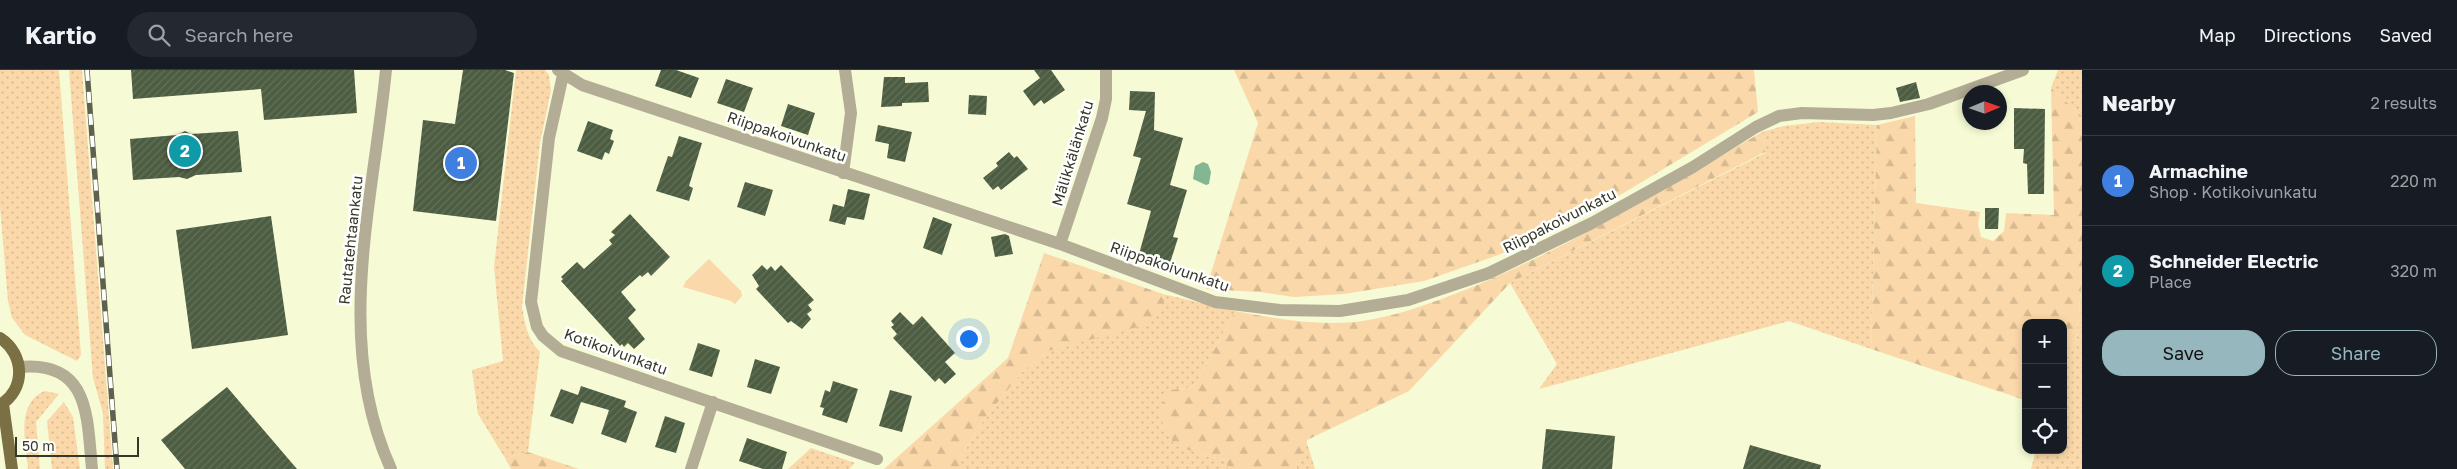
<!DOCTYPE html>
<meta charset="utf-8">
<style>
body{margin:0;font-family:"Golos Text",sans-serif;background:#242831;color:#f1f3f6}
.controls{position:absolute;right:15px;bottom:15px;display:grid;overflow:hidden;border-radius:10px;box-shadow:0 2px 8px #0003}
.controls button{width:45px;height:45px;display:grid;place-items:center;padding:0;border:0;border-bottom:1px solid #363941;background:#171b24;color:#f1f3f6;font:25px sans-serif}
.compass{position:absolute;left:1962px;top:15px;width:45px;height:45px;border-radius:50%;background:#171b24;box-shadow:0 2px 8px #0003;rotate:88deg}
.scale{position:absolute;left:15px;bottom:12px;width:124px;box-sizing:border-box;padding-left:5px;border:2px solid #353728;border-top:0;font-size:14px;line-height:18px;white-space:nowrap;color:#353728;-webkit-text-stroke:4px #fff;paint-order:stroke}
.you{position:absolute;left:968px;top:268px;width:18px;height:18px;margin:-12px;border:4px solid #fff;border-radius:50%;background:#1a73e8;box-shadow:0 0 0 8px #1a73e833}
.badge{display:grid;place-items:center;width:32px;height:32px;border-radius:50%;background:#96b7be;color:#fff;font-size:16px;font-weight:700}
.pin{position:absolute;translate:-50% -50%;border:2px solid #fff;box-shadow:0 1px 5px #0006}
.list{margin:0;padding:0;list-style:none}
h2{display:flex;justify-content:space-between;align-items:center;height:65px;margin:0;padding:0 20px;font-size:21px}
h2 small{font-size:16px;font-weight:400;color:#9ea1a6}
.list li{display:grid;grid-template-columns:32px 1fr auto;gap:15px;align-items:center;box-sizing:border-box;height:90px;padding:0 20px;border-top:1px solid #363941}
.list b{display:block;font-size:19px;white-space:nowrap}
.list p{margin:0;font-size:16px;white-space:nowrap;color:#9ea1a6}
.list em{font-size:16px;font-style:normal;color:#9ea1a6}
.actions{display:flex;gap:10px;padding:15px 20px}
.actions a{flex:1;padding:11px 0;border:1px solid #96b7be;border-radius:20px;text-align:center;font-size:18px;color:#96b7be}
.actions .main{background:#96b7be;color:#111}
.icon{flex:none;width:28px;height:28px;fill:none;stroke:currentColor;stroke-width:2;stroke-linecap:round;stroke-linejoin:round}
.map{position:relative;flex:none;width:2082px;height:399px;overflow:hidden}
header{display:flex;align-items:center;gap:30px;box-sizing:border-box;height:70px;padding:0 25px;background:#171b24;border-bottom:1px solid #363941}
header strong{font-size:24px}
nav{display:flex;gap:28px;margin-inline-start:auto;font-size:18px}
.search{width:350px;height:45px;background:#242831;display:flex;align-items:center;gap:12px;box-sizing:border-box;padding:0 18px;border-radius:28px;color:#9ea1a6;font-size:19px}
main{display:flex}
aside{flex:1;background:#171b24}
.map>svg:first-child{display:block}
.grass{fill:url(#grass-dots)}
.forest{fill:url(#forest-firs)}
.park{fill:#fad8a9}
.water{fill:#85b692}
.building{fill:url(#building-hatch)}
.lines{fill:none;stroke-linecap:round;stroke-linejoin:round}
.minor{stroke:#b3ad96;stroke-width:12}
.major{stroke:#7b6f44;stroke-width:12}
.rail-casing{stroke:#5e614d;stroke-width:5.5}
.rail{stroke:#fff;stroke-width:4;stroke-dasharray:11;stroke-linecap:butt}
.labels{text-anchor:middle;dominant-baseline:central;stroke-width:5;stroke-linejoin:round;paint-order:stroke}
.street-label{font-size:15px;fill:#353728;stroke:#fff}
</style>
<header>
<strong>Kartio</strong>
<div class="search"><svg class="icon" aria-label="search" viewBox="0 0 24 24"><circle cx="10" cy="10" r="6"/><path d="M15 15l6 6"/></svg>Search here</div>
<nav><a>Map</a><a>Directions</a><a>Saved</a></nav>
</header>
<main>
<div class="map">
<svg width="2082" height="399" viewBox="0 0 2082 399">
<defs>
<pattern id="grass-dots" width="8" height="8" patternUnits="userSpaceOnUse" patternTransform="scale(1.25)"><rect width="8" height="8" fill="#fad8a9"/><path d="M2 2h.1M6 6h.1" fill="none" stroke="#d7ba91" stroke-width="1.8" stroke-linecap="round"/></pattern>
<pattern id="forest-firs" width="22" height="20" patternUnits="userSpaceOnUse" patternTransform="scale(1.25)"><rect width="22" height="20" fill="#fad8a9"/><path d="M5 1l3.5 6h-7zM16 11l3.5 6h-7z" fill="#d7ba91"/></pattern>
<pattern id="building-hatch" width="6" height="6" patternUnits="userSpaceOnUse" patternTransform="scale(1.25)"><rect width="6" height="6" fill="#4c5d41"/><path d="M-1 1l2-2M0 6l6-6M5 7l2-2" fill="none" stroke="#64715a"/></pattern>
</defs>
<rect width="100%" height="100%" fill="#f6fbd5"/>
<path class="grass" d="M 0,0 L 59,0 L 81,285 L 77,291 L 25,265 L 12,248 L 8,231 L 0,136 Z
M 69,0 L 82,0 L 113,399 L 105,399 L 103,343 L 93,308 Z
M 516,0 L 545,0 L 549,5 L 551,20 L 540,73 L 522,237 C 525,255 528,270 540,282 L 528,382 L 505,388 L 478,344 L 472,300 L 503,291 L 494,197 Z
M 2058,0 L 2082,0 L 2082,46 L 2051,18 Z
M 1819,52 L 1877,55 L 1871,279 L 1789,251 L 1539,319 L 1557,294 L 1510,213 L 1765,83 L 1762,62 L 1784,56 Z
M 2082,211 L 2082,399 L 2031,399 L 2036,380 L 2063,380 L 2063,283 L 2076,272 Z
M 1163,224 L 1235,241 L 1194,317 L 1169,320 L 1201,385 L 1226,390 L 1228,399 L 960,399 L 960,388 L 985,348 L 1022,302 L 1048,281 L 1084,270 L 1165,236 Z
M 2026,315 L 2026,331 L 2013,326 Z
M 45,321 L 59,324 L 36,352 L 40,399 L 28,399 C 26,374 15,333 45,321 Z
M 64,332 L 73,347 L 80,399 L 52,399 L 47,351 Z
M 1306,370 L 1315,399 L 1297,399 L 1297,395 Z
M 811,378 L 855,393 L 849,399 L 788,399 Z"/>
<path class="forest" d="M 1234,0 L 1754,0 L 1758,42 L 1597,139 L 1501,184 L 1424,211 L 1344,224 L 1294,227 L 1259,222 L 1206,219 L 1258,53 Z
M 2051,18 L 2082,46 L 2082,211 L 2076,272 L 2063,283 L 2063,253 L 2026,253 L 2026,315 L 2013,326 L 1871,279 L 1877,55 L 1915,46 L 1916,133 L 1980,142 L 1978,154 L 1981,167 L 1993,171 L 2004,161 L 2006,143 L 2054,145 Z
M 1762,62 L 1765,82 L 1510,213 L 1409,321 L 1307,370 L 1297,395 L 1297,399 L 1228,399 L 1226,390 L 1201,385 L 1174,374 L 1159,345 L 1169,320 L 1194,317 L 1235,241 C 1267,247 1300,253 1333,253 C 1383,253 1429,234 1475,216 C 1575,174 1668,117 1762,62 Z
M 1044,183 L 1163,224 L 1165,236 L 1141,256 L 1048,281 L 1022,302 L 985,348 L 960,388 L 960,399 L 884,399 L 1008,288 Z
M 528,382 L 579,399 L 511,399 L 505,388 Z"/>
<path class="park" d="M 709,189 L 741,221 L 742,226 L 735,234 L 731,231 L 683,217 L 686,211 Z"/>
<path class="water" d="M 1203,92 L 1208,94 L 1211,102 L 1209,114 L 1206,115 L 1193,109 L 1195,96 Z"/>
<path class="building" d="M 131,0 L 354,0 L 357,43 L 264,50 L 261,19 L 133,29 Z
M 463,0 L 505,0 L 514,3 L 496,151 L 413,141 L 423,50 L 455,54 Z
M 661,0 L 676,0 L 699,8 L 691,28 L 655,16 Z
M 1034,0 L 1051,0 L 1065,20 L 1044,34 L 1041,30 L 1034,36 L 1023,21 L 1040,8 Z
M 884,7 L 905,7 L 905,13 L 928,12 L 929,32 L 902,33 L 902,36 L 881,37 Z
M 726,9 L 753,18 L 744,42 L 717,33 Z
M 1916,12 L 1920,28 L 1900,32 L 1896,18 Z
M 1130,21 L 1155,22 L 1154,60 L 1183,68 L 1170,115 L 1187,120 L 1173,167 L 1178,168 L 1170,193 L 1139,184 L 1151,141 L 1127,134 L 1141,88 L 1133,86 L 1146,41 L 1129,40 Z
M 969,25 L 987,26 L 986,45 L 968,44 Z
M 788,34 L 815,43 L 808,65 L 781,56 Z
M 2014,38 L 2045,39 L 2044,124 L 2028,124 L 2027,94 L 2023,93 L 2024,79 L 2014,79 Z
M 588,51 L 613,60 L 610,69 L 614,71 L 609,84 L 605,82 L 602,90 L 577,81 Z
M 878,55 L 912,62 L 905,92 L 887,88 L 889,74 L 875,71 Z
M 185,61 L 191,64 L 238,61 L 242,102 L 196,105 L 187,109 L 179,107 L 133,110 L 130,69 L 177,65 Z
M 679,66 L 702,73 L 689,116 L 693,118 L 689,131 L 656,121 L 668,86 L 672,87 Z
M 1009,82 L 1014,88 L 1017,86 L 1028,99 L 1001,120 L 998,116 L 993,120 L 983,108 L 998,96 L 996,93 Z
M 745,112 L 773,120 L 765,146 L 737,137 Z
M 848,119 L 870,124 L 864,150 L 847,147 L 845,155 L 829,151 L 833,134 L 844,137 Z
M 1985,138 L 1999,138 L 1998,159 L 1985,159 Z
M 630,144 L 670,187 L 651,206 L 648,202 L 642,207 L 640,205 L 621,222 L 636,240 L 628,248 L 645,269 L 634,279 L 628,273 L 624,277 L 622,274 L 620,276 L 561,211 L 563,209 L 561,207 L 577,192 L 584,199 L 612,174 L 609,170 L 615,165 L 611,162 Z
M 271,146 L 288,265 L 192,279 L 176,160 Z
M 933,147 L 952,154 L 942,185 L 923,178 Z
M 1005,164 L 1009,166 L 1013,184 L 995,187 L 991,167 Z
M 762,195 L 767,200 L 771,196 L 775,201 L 781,195 L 814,230 L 808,235 L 812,240 L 807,244 L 811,249 L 802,259 L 791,251 L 788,253 L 756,219 L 759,216 L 752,205 Z
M 900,242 L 913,255 L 922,246 L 955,283 L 945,292 L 956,304 L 945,314 L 939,308 L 935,312 L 893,268 L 897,264 L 891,257 L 894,255 L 891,251 Z
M 698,273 L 720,280 L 712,307 L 689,300 Z
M 755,289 L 780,297 L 771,324 L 747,317 Z
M 833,311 L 858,319 L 847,353 L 822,345 L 824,338 L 820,337 L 825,320 L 830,322 Z
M 581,316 L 626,331 L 624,337 L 637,342 L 626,373 L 601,364 L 609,340 L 581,332 L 573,354 L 550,346 L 561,319 L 578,325 Z
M 227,317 L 297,399 L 185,399 L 161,370 Z
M 890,320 L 912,326 L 902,362 L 879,356 Z
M 665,346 L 685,353 L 676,383 L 655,377 Z
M 1546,359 L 1615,366 L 1612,399 L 1542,399 Z
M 747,368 L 787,382 L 782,399 L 763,399 L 739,391 Z
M 1750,375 L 1821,395 L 1820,399 L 1743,399 Z"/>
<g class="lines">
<path class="minor" d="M 386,0 C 373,132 333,272 391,399
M 558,0 L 582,15 L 1060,174 L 1215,232 L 1280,240 L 1340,241 L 1408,230 L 1489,203 L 1592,153 L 1693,97 L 1756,57 L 1779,46 L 1802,43 L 1873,45 L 1891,43 L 1929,34 L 2023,0
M 563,5 L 549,68 L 531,232 L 537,257 L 543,266 L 561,281 L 877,389
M 843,103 L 851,43 L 845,0
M 1060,174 L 1102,48 L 1106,29 L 1106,0
M 19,297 C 90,290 87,347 92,399
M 691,399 L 713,332"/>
<path class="major" d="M 0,268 C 25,284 26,320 0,335
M 3,334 L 12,399"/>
<g class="rail-casing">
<path id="rail" d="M 87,0 L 117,399"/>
</g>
<use href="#rail" class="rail"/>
</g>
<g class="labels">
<g class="street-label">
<text transform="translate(787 66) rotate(19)">Riippakoivunkatu</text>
<text transform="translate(1072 83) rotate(-73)">Mälikkälänkatu</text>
<text transform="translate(1559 150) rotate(-27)">Riippakoivunkatu</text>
<text transform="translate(350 170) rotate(-84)">Rautatehtaankatu</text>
<text transform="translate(1170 196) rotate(19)">Riippakoivunkatu</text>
<text transform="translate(616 281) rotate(20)">Kotikoivunkatu</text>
</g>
</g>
</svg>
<div class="controls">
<button>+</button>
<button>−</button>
<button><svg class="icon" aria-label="locate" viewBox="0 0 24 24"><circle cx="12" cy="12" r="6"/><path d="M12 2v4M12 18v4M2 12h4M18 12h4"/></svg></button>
</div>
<svg class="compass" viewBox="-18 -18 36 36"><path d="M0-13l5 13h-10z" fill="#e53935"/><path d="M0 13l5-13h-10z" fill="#9ea1a6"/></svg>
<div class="scale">50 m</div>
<div class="you"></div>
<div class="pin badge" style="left:461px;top:93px;background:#3f7fe0">1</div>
<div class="pin badge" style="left:185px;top:81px;background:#0f9aa8">2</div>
</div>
<aside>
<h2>Nearby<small>2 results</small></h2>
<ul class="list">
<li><span class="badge" style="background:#3f7fe0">1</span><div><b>Armachine</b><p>Shop · Kotikoivunkatu</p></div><em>220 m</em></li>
<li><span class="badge" style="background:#0f9aa8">2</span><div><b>Schneider Electric</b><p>Place</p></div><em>320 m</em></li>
</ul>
<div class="actions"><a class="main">Save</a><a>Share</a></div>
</aside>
</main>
